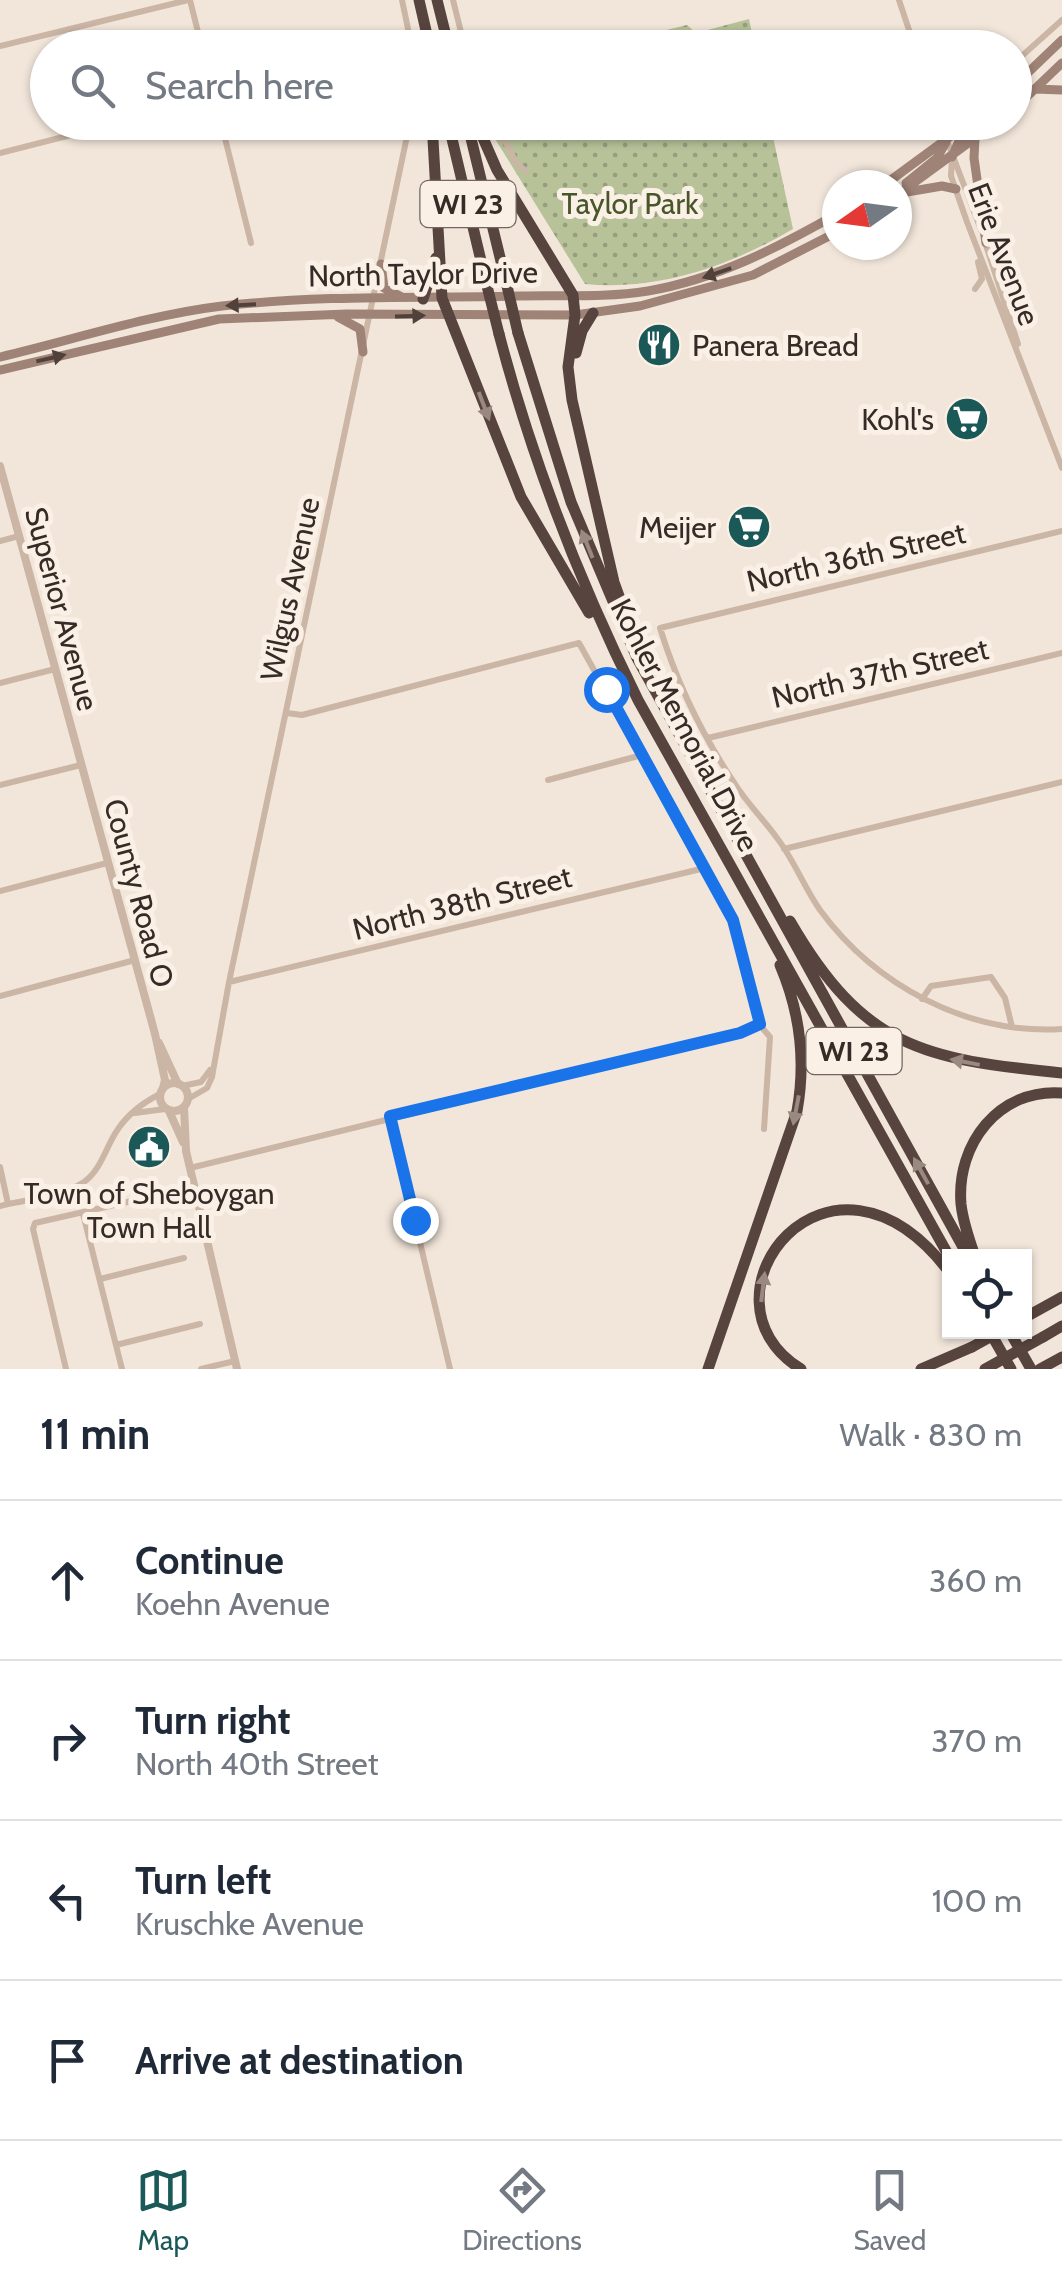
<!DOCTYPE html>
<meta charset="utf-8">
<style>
body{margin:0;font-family:Cabin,sans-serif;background:#f2f2f3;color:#1f2937}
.controls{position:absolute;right:30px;bottom:30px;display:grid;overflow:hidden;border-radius:0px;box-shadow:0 2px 8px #0004}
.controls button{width:90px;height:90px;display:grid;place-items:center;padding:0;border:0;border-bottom:2px solid #e0e1e3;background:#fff;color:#1f2937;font:50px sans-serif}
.compass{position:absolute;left:822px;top:170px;width:90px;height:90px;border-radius:50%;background:#fff;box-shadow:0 2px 8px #0004;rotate:256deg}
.stop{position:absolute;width:30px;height:30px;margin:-22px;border:8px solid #1a73e8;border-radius:50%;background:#fff}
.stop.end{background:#1a73e8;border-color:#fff;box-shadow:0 2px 10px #0008}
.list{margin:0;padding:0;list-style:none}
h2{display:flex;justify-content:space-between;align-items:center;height:130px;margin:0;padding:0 40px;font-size:42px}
h2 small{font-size:32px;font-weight:400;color:#747a83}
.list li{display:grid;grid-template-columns:65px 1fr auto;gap:30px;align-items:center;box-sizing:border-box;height:160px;padding:0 40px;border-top:2px solid #e0e1e3}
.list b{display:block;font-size:38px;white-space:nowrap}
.list p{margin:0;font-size:32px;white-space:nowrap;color:#747a83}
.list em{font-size:32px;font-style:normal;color:#747a83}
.icon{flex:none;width:55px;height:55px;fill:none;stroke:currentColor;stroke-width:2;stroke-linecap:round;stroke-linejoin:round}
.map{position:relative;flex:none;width:1062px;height:1369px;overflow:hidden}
.search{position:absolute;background:#fff;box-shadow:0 2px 8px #0004;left:30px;right:30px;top:30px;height:110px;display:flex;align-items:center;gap:25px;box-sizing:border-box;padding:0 35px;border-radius:55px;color:#747a83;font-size:38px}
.sheet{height:770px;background:#fff}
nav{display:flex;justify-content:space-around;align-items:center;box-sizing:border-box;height:140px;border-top:2px solid #e0e1e3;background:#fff;font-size:28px;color:#747a83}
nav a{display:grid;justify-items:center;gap:5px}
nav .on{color:#1b5959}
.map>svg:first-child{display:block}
.grass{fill:url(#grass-dots)}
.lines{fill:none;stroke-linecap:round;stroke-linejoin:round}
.minor{stroke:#cbb5a5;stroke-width:6}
.tertiary{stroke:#cbb5a5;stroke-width:8}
.secondary{stroke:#9f8377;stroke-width:9}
.motorway{stroke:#58443e;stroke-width:11}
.motorway-bridge{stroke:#58443e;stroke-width:11}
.oneway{fill:#50413b}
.oneway2{fill:#998981}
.route{stroke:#1a73e8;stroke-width:12}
.labels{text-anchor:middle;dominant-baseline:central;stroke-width:10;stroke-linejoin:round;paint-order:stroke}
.shield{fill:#faf0e6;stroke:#716660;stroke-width:2.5}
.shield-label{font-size:28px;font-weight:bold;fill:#362b27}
.park-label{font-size:30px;fill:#48562a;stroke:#faf0e6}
.street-label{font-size:30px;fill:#362b27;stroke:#faf0e6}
.poi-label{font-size:30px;fill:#362b27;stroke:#faf0e6;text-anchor:end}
</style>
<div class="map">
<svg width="1062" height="1369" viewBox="0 0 1062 1369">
<defs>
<pattern id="grass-dots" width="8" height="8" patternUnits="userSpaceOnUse" patternTransform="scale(2.5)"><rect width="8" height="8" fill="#b7c299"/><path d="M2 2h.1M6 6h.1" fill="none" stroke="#969e7d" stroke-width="1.8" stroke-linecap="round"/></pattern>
</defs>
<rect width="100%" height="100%" fill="#f2e6da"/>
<path class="grass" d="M 749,19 L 755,47 L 596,47 L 687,25 L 696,33 Z
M 548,122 L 770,123 L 793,229 C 730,266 658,291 585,284 L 492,134 Z"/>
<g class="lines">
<path class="minor" d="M 190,0 L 202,48
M 402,0 L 412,48
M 453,0 L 465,48
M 899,0 L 915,48
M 912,40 L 932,35 L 940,48
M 0,46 L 188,0
M 1014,63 L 1062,20
M 221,122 L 251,243
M 495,122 L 517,164 L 526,171
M 940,122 L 981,230
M 0,153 L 122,122
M 952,158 L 951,176 L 967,222 L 1062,468
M 985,242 L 1018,344
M 975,289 L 982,279 L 978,262
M 1062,531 L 660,628 C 677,683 702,735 735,784 C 747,803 764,820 777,838 C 794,860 804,887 820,910 C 875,985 967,1035 1062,1029
M 0,541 L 19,536
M 0,683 L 55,669
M 287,713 L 302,715 L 579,643 L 733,920 L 759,1024 L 770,1037 L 764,1129
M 708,738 L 1062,653
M 548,780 L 642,755
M 0,785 L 81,765
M 784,849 L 1062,782
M 0,891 L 107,863
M 229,982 L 705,868
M 0,996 L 135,960
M 922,999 L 931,986 L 991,977 L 1005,998 L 1012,1027
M 182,1086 L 201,1082 L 210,1070
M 188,1099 L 207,1088 L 212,1077 L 229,982 L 410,122
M 135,1113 L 165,1109
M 390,1116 L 450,1369
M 0,1167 L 8,1204
M 190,1168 L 740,1033 L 759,1024
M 0,1206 C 27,1199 60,1198 84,1182 C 102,1169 106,1146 118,1129 C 129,1113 144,1102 160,1094
M 83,1214 L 122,1369
M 100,1279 L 184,1258
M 116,1345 L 200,1324
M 66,1369 L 33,1229 L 35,1223 L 167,1193
M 201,1369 L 235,1361"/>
<path class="tertiary" d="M 0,466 L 155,1034 L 165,1080 L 163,1088
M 159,1043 L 178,1084
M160 1097a14 14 0 1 1 28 0a14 14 0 1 1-28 0Z
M 184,1107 L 186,1151 L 237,1369
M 169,1111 L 183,1142"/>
<path class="secondary" d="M 1014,86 L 1062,40
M 1035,89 L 1062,90
M 1014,109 L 1062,63
M 975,139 L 974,158 L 986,243
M 952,157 L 958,143 L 982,122
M 906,183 L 937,158 L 946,142
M 884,185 L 970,122
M 907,192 L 942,186 L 956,189
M 897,195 L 997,122
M 381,264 L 384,288 L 400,296
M 338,317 L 360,329 L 363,352
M 0,357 C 73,340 148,315 222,306 C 320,295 421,298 519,296 C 562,295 606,298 648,291 C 717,279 777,248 837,214
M 0,370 L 219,319 L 347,314 L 575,315 L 640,306 L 753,275 L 837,232"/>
<path class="motorway" d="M 419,0 L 430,48
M 437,0 L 449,48
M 432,122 L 442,298 L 521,497 L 589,613
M 448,122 L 487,286
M 467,122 L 507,286
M 476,122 L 497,170 L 573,295 L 575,315 L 568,367 L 572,400 L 614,582 L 627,618
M 423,299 L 436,258
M 518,333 L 571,502 L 637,658 L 968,1256
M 499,334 C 532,460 580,583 638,700 L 950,1258
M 576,353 L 582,331 L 593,313
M 790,921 C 864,1049 924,1059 1062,1073
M 975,1256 C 969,1239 963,1222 961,1204 C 956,1144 999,1088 1062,1093
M 1024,1318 L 1062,1297
M 990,1332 L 1011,1369
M 1010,1332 L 1031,1369
M 1043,1337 L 1062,1326
M 708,1369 L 797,1111 C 806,1061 800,1012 780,965
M 801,1369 C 687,1299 829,1113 950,1273
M 921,1369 L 972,1347
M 1040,1369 L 1062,1357"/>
<path class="motorway-bridge" d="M 487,286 L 499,334
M 507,286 L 518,333
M 972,1347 L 999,1332
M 985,1369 L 1043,1337"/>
</g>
<defs><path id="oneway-solid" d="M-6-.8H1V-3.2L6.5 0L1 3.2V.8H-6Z" transform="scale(2.5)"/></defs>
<g class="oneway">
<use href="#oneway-solid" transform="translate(717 273) rotate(161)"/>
<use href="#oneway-solid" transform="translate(241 305) rotate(177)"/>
<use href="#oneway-solid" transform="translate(410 316) rotate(-2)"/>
<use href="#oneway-solid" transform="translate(51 358) rotate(-13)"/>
</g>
<g class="oneway2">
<use href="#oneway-solid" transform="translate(484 406) rotate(69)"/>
<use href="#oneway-solid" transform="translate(587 544) rotate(-112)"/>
<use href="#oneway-solid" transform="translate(965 1062) rotate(-169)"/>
<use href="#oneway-solid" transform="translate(796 1110) rotate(101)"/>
<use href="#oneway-solid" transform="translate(921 1171) rotate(-119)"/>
<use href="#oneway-solid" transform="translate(763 1287) rotate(-83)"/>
</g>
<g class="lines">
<path class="route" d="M 415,1220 L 390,1116 L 740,1033 L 760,1024 L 733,920 L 606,689"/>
</g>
<defs>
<g id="restaurant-disc" transform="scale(2.25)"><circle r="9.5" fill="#1b5959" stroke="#faf0e6"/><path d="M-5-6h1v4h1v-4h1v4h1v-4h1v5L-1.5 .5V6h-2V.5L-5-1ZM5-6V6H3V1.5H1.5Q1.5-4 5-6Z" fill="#fff"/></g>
<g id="supermarket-disc" transform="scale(2.25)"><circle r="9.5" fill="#1b5959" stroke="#faf0e6"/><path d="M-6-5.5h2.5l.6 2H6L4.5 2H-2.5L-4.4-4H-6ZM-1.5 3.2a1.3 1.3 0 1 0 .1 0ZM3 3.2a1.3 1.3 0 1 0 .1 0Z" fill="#fff"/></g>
<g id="civic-disc" transform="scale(2.25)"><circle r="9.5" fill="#1b5959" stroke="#faf0e6"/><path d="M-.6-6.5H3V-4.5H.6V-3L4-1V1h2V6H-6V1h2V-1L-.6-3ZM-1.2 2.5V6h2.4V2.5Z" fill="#fff"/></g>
</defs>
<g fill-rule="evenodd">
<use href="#restaurant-disc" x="659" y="345"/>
<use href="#supermarket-disc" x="967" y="419"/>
<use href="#supermarket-disc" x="749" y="527"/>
<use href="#civic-disc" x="149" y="1147"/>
</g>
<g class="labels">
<g class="shield">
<rect x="420.5" y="181" width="95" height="46" rx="8"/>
<rect x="806.5" y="1028" width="95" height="46" rx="8"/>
</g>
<g class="shield-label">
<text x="468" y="204">WI 23</text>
<text x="854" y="1051">WI 23</text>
</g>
<g class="park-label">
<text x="630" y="203">Taylor Park</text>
</g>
<g class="street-label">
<text transform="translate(1004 254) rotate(69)">Erie Avenue</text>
<text transform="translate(423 274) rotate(-1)">North Taylor Drive</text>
<text transform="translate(856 557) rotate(-13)">North 36th Street</text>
<text transform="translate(290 589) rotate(-78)">Wilgus Avenue</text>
<text transform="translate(62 609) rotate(75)">Superior Avenue</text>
<text transform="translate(880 673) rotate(-13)">North 37th Street</text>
<text transform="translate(685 725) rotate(62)">Kohler Memorial Drive</text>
<text transform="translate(139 893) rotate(75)">County Road O</text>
<text transform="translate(462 903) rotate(-14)">North 38th Street</text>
</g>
<g class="poi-label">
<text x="692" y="345" text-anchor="start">Panera Bread</text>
<text x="934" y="419">Kohl's</text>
<text x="716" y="527">Meijer</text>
<text x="149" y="1193" text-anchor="middle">Town of Sheboygan<tspan x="149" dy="34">Town Hall</tspan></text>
</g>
</g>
</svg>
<div class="controls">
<button><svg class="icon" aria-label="locate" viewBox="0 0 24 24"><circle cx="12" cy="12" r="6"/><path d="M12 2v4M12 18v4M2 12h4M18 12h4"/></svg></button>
</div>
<svg class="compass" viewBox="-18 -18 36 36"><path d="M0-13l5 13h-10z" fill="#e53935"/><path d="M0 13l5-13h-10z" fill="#747a83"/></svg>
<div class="stop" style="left:606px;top:689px"></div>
<div class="stop end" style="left:415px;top:1220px"></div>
<div class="search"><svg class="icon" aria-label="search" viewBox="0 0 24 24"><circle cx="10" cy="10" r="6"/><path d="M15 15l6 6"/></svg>Search here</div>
</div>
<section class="sheet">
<h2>11 min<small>Walk · 830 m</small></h2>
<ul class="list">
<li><svg class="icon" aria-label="ahead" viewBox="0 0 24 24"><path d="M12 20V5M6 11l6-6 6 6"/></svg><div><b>Continue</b><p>Koehn Avenue</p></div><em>360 m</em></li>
<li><svg class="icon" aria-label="right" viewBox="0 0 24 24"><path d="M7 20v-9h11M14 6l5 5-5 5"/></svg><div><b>Turn right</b><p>North 40th Street</p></div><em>370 m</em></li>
<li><svg class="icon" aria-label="left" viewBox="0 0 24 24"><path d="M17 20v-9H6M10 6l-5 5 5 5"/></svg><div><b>Turn left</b><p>Kruschke Avenue</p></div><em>100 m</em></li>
<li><svg class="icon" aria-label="arrive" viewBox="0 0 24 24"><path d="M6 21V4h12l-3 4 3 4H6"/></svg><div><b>Arrive at destination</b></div></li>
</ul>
</section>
<nav>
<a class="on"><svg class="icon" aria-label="map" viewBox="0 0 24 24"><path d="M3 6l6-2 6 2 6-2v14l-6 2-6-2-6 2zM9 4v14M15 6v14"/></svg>Map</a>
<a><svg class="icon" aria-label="directions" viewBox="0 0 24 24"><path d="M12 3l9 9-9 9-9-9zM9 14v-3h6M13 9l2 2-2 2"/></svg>Directions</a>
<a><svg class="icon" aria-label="saved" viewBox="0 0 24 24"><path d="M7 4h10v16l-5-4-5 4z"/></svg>Saved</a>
</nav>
